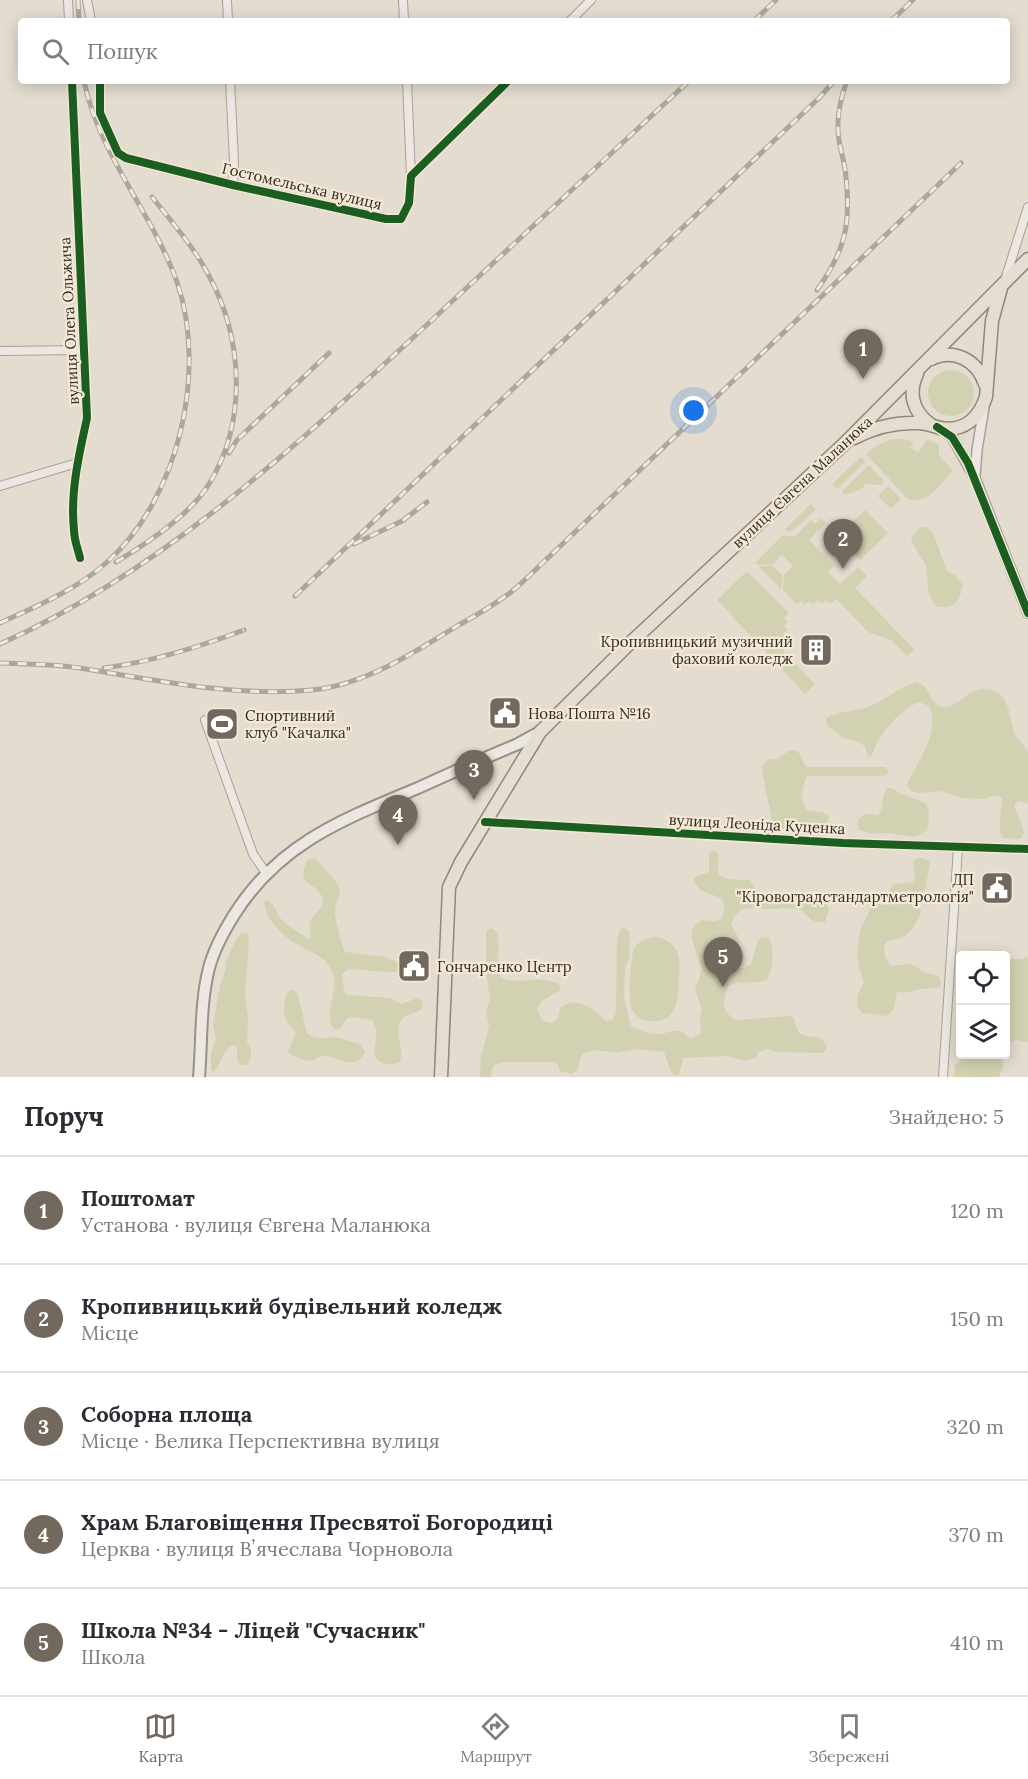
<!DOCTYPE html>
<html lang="uk">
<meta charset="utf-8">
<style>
body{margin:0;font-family:Lora,serif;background:#f7f7f7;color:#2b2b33}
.controls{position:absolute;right:18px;bottom:18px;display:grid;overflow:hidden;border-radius:6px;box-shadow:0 3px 15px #0003}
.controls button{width:54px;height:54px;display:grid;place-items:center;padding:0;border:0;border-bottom:2px solid #e1e1e2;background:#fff;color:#2b2b33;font:30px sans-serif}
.you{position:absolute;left:694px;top:411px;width:21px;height:21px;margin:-15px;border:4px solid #fff;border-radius:50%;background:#1a73e8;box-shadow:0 0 0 9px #1a73e833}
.badge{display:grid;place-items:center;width:39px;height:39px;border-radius:50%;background:#73685d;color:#fff;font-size:20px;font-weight:700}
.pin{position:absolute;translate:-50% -50px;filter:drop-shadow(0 2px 3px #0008)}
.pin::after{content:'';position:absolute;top:32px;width:21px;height:18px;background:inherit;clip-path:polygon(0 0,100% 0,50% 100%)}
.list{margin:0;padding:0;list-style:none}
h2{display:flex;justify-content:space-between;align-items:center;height:78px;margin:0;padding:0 24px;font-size:26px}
h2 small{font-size:20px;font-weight:400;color:#7c7c81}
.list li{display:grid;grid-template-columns:39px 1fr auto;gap:18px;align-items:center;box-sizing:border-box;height:108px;padding:0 24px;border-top:2px solid #e1e1e2}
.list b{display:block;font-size:22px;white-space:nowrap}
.list p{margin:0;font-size:20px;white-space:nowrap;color:#7c7c81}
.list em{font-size:20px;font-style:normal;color:#7c7c81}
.icon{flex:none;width:33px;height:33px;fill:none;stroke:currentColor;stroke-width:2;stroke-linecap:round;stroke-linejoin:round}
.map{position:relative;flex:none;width:1028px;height:1077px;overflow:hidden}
.search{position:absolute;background:#fff;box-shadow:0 3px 15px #0003;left:18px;right:18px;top:18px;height:66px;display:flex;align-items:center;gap:15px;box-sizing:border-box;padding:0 21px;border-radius:6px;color:#7c7c81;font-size:22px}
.sheet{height:618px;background:#fff}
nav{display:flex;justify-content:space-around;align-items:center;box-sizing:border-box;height:84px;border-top:2px solid #e1e1e2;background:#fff;font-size:16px;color:#7c7c81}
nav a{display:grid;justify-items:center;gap:3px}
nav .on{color:#73685d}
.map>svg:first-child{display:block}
.green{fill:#d2d2b3}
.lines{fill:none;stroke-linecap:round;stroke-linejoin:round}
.minor-casing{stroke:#a8a198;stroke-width:10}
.tertiary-casing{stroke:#a8a198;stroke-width:12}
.secondary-casing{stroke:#989188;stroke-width:14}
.primary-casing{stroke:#8e877e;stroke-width:15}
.minor{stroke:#ece7e0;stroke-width:8}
.tertiary{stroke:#ece7e0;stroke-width:9}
.secondary{stroke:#ece7e0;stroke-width:10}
.primary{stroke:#e3ddd2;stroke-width:12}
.rail-casing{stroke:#aca6a0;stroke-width:5}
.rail{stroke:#f3e9d6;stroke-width:3;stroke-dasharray:9;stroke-linecap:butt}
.cycleway-casing{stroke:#f3e9d6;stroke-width:11}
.cycleway{stroke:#1b5e20;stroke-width:8}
.labels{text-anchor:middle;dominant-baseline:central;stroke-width:4.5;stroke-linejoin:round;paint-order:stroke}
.street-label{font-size:15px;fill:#372a20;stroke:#f3e9d6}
.poi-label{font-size:15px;fill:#372a20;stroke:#f3e9d6;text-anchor:start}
</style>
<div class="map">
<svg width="1028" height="1077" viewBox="0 0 1028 1077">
<rect width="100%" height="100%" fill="#e3dccf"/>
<path class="green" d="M928 393a23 23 0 1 1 46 0a23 23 0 1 1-46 0Z
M 892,439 L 903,439 L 914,442 L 910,447 L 918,453 L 927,439 L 939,445 L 939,455 L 953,470 C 941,483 927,506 908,499 L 866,454 L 876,446 Z
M 861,457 L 865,462 L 837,489 L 832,484 Z
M 869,465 L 884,481 L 881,485 L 866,484 L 860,490 L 845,495 L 842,491 Z
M 888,486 L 901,499 L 891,509 L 878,496 Z
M 811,504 L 816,509 L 796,528 L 788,532 L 785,529 Z
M 865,510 L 888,533 L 860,560 L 837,537 Z
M 821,518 L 826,523 L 809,540 L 834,565 L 828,572 L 840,584 L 858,567 L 867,576 L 855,588 L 914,649 L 907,656 L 891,640 L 868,632 L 836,599 L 830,604 L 826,600 L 822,604 L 818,600 L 813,604 L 809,601 L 805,605 L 801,601 L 797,605 L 783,590 L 784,575 L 793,566 L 782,555 L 773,564 L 758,565 L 755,563 L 783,535 L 794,537 L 811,520 L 815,524 Z
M 920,527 L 927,527 L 933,533 L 947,571 L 955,575 L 963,585 C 959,602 956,608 938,607 L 931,599 L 928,588 L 926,565 L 911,541 L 914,533 Z
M 772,565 L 783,576 L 781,589 L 759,567 Z
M 747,571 L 789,613 L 784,618 L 788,621 L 784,626 L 788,630 L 783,634 L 787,638 L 783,642 L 787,646 L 783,651 L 815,684 L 805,694 L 718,601 L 718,599 Z
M 916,682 C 933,686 927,705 944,707 C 956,709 967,689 984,689 C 1012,690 1008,717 1015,734 C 1019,741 1025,745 1028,753 C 1028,766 1028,790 1028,804 L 1021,801 L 1014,804 C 1016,815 1023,822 1024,833 L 1020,839 L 1003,838 C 996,825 1002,812 1002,799 L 998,795 L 982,799 L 961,798 L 941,791 L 919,793 L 911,791 L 907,785 C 917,761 941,734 929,706 L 919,702 C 900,710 877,735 872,756 L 868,758 L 865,746 L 854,740 L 845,739 L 827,726 L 826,718 C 839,711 854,712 868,707 C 885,700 898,688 916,682 Z
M 790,750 L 798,751 L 806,767 L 885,767 L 889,771 L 888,774 L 882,776 L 807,776 C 802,788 799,800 807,810 L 823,812 L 829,816 C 830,835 784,832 773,825 L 762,771 L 762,766 L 769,759 L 777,759 Z
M 887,788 C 894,788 895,790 900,793 C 923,804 934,797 927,830 L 915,837 L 889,833 L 872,834 L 859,830 L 857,825 L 859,818 L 866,814 L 878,815 C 885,806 880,798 887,788 Z
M 712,850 L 719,853 C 719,859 717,868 718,872 C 721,882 742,879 750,880 L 757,894 L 785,893 L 794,898 L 806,900 L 819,898 L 825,901 L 829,909 L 825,922 C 809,923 811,917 800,909 C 790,908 780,909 771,909 C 753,909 739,902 731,924 C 733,930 741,938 739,944 C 737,955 728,957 738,968 L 744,968 L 751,964 L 758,940 L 763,937 L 769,938 C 775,952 773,966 768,979 C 755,986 741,979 728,986 L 723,1006 L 729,1015 L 736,1020 L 790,1016 L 794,1018 C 796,1024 796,1033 803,1035 C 815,1040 821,1031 827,1048 L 823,1053 L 777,1052 L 767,1049 L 759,1052 L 755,1058 L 746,1061 L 726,1056 L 683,1058 L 679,1075 L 675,1076 L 671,1072 L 664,1052 L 638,1049 L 617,1053 L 595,1050 L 583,1054 L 580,1059 L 578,1069 L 572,1074 L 560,1071 L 558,1065 L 554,1062 L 506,1062 L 494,1065 L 491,1072 L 492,1077 L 480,1077 L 481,1057 L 489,1026 L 486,1012 L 490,999 L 486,971 L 486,932 L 491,928 L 497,932 C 501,947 495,963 501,978 C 520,986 544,973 561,986 L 559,991 L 542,1001 L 537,1010 L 543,1021 L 552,1023 L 558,1018 L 560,1008 C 578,995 591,1008 606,1021 L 612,1020 L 616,1013 L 617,939 L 620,929 L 625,928 L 630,933 L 629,958 L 625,967 L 624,997 L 631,1026 C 639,1031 650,1034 660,1034 C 667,1033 673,1029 680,1031 C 685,1032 687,1037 691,1039 L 701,1033 L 700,1017 L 702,1010 L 695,990 L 702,970 L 692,939 L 692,931 L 695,925 L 702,920 L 714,921 L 721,919 L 725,910 L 722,899 C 712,893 696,893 694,879 L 697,876 L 709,872 L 709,853 Z
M 314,858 C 320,862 340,884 340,891 C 340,897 335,903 335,910 C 334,916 342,946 345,952 L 385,957 L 401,964 L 401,971 C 383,974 365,969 348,969 L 342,975 L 344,992 L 348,995 L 390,998 L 402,1004 L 417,998 L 422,1001 L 422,1009 C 417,1013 409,1013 404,1017 C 391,1030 405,1048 400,1062 C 395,1064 391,1065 385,1064 C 366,1059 379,1042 376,1029 C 375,1026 373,1023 372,1020 L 352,1017 L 346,1019 L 342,1027 L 337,1030 L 333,1028 C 323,1012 341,987 331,969 C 324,956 313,953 302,947 C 286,939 265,920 264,902 L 267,900 C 275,904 276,912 281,919 C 288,926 300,934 309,939 L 311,937 C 310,932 309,926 310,922 C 313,913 327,908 322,897 C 316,880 295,888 307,861 Z
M 916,858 L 922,858 L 930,862 L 925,890 L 915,897 L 916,903 L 921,910 C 919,920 912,932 903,937 C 898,940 888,938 885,944 C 883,950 886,962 891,966 L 909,964 L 916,966 L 923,972 L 939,976 L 941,985 L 938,988 C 933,988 927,988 922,989 C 912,990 908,995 897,991 L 894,1009 L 887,1016 L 862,1013 L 857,1006 L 858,995 L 864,982 L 859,968 L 857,952 L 860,930 L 868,914 L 871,903 L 887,905 L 886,895 L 894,884 L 913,882 L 915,877 L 913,862 Z
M 242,933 L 248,934 L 249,938 L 245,998 L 248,1016 L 247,1043 L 251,1049 L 251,1057 L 247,1065 L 239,1065 L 237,1058 L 237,1047 L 233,1045 C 223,1049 221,1064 214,1072 L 211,1071 L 211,1053 L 216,1037 L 213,1026 L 220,985 L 226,969 L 225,964 L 235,941 Z
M 655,937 C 663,938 670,941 675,948 C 681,957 679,969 679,979 C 678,999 678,1023 651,1021 C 643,1021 636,1017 632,1010 C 628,1002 630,954 635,947 C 640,940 648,938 655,937 Z
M 1028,957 L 1028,1042 L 1017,1040 L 1008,1043 L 1006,1047 L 1006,959 L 1021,959 Z
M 292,989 L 298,994 L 307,1034 C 322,1042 326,1035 341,1038 C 347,1040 353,1043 360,1044 L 365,1053 C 351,1073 338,1055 324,1056 C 319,1056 315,1061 311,1061 C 303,1060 293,1057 288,1052 L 296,1032 C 282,1020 282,1009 287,992 Z
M 987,1054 L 1002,1055 L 1003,1067 L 999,1077 L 954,1077 L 955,1066 L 961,1059 L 981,1058 Z"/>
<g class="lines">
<g class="minor-casing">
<path id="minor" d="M 68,0 L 69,21
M 87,0 L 91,21
M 227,0 L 228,21
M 403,0 L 404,21
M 570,21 L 591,0
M 72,81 L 87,418 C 79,454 70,493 74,530 C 74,540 78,549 80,558
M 100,81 L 100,113 L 118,153 L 126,158 L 233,185 L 386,219 L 401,219 L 409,203 L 411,176 L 508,81
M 230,81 L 234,161 L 233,185
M 407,81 L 411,176
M 1005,280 L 1028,207
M 0,351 L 83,350
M 0,486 L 77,463
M 205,720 L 253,854 L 266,873
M 485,822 L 843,843 L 1028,849
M 943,1077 L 958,847"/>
</g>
<g class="tertiary-casing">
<path id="tertiary" d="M 940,428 L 952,437 L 975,478 L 1028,613
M 975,476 L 977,450 L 984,407"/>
</g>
<g class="secondary-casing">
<path id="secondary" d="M 199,1077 C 202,1042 200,1003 209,968 C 214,949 224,931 234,915 C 279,843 344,819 418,788 C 451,773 484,758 518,744 L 540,732"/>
</g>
<g class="primary-casing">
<path id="primary" d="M 931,359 C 954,348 977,360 985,384
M 917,374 C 908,393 913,412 930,424
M 854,438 C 875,427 894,422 917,423 C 926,423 933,426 940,428 C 964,432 979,418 986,397 L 992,321 L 1001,288
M 441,1077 L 449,887 L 461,862 L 540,732 L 627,646 L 844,444 L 1028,259"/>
</g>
<use href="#minor" class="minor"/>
<use href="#tertiary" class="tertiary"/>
<use href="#secondary" class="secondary"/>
<use href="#primary" class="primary"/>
<g class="rail-casing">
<path id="rail" d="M 78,0 L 79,21
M 754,21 L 776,0
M 891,21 L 913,0
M 817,290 C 845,251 851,225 846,177 C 845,164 841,152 839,140 C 836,121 840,99 847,81
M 229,453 L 237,440 L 329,353
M 354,544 L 402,521 L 427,502
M 116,562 C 146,544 191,514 209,484 C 248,421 243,337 208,274 C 193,246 172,222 152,197
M 295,596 L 819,98 L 834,81
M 0,623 C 37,606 76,590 106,563 C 178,500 208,373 177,282 C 152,212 99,155 84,81
M 0,644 C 160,572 290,451 417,334 C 508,250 598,165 689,81
M 0,663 C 28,664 58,664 86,669 C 160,681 237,697 312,690 C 364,685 414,653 457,626 C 475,616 494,605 511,592 C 525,581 538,567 551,555 L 961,163
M 104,668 C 152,662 199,647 244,630"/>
</g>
<use href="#rail" class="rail"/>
<g class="cycleway-casing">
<path id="cycleway" d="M 72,81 L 87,418 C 79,454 70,493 74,530 C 74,540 78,549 80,558
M 100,81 L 100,113 L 118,153 L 126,158 L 233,185 L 386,219 L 401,219 L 409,203 L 411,176 L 508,81
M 937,427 L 952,437 L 968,463 L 1028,613
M 485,822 L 843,843 L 1028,849"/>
</g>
<use href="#cycleway" class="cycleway"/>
</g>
<defs>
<g id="building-square" transform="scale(1.725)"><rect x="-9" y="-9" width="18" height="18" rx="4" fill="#73685d" stroke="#f3e9d6"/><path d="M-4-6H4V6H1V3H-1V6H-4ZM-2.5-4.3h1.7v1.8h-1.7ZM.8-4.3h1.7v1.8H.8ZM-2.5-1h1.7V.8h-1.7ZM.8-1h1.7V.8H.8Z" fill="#fff"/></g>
<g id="civic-square" transform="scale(1.725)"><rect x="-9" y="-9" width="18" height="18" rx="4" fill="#73685d" stroke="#f3e9d6"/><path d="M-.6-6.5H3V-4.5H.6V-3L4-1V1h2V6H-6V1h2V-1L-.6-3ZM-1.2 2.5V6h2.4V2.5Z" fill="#fff"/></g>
<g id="stadium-square" transform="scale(1.725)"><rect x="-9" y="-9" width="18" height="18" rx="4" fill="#73685d" stroke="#f3e9d6"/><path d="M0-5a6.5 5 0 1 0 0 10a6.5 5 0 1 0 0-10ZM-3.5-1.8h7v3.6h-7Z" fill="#fff"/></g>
</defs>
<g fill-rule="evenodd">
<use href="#building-square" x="816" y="650"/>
<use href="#civic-square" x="505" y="713"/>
<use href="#stadium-square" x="222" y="724"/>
<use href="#civic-square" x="997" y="888"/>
<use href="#civic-square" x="414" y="966"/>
</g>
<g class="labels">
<g class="street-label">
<text transform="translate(302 186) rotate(13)">Гостомельська вулиця</text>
<text transform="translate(69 321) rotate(-93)">вулиця Олега Ольжича</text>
<text transform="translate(802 482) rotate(-43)">вулиця Євгена Маланюка</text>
<text transform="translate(757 824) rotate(3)">вулиця Леоніда Куценка</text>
</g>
<g class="poi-label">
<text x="793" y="641" text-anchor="end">Кропивницький музичний<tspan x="793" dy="17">фаховий коледж</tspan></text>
<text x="528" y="713">Нова Пошта №16</text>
<text x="245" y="715">Спортивний<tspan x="245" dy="17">клуб "Качалка"</tspan></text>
<text x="974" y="879" text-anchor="end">ДП<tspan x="974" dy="17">"Кіровоградстандартметрологія"</tspan></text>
<text x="437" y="966">Гончаренко Центр</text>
</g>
</g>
</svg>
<div class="controls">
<button><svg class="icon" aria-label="locate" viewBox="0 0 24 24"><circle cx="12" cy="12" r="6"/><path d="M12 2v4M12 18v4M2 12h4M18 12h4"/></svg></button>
<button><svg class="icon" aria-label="layers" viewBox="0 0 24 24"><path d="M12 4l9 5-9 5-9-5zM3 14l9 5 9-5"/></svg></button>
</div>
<div class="you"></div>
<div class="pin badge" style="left:863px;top:379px">1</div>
<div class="pin badge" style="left:843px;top:569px">2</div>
<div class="pin badge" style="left:474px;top:800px">3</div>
<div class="pin badge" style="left:398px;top:845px">4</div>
<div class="pin badge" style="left:723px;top:987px">5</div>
<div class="search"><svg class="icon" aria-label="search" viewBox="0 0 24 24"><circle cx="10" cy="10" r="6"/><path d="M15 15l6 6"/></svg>Пошук</div>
</div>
<section class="sheet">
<h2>Поруч<small>Знайдено: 5</small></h2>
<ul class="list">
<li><span class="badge">1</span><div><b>Поштомат</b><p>Установа · вулиця Євгена Маланюка</p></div><em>120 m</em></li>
<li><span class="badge">2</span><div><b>Кропивницький будівельний коледж</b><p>Місце</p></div><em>150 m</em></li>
<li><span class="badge">3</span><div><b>Соборна площа</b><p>Місце · Велика Перспективна вулиця</p></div><em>320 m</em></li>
<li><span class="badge">4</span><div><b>Храм Благовіщення Пресвятої Богородиці</b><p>Церква · вулиця Вʼячеслава Чорновола</p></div><em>370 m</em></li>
<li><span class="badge">5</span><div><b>Школа №34 - Ліцей &quot;Сучасник&quot;</b><p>Школа</p></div><em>410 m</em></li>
</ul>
</section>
<nav>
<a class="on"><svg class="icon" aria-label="map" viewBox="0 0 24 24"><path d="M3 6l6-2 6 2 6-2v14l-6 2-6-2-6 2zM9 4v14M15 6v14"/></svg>Карта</a>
<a><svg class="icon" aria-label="directions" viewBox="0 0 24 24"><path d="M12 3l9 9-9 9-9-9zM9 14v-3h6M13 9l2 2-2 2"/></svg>Маршрут</a>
<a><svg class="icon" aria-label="saved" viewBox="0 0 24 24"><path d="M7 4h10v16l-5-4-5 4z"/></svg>Збережені</a>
</nav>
